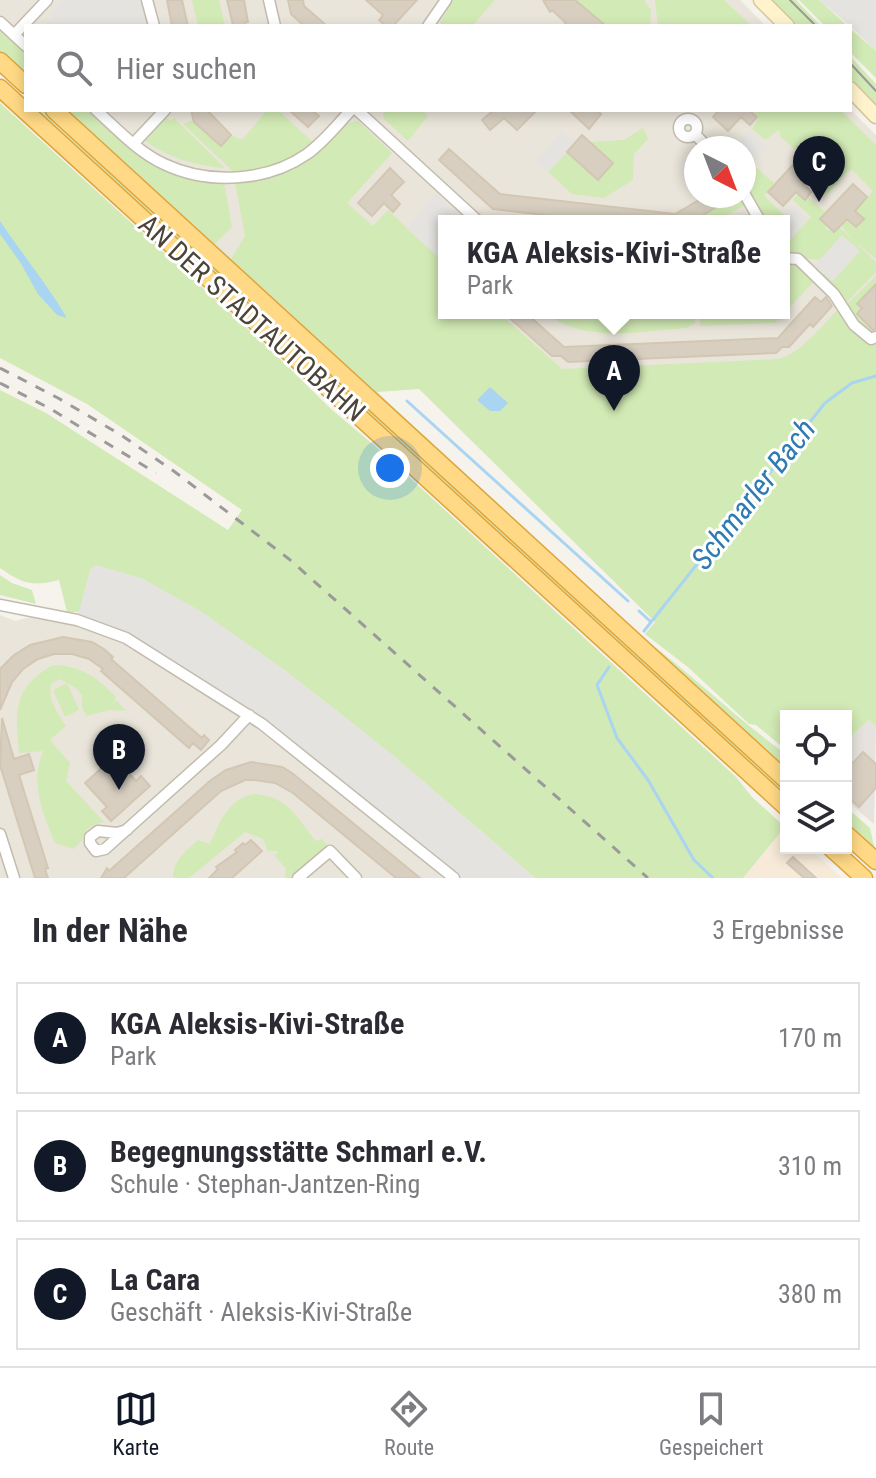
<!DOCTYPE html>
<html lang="de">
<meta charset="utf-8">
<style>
body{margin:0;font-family:"Roboto Condensed",sans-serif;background:#f2f2f3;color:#2b2b33}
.controls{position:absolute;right:24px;bottom:24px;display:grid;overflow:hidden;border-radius:0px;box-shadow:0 4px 12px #0003}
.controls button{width:72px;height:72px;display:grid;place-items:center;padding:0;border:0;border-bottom:2px solid #e1e1e2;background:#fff;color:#2b2b33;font:40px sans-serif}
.compass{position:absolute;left:684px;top:136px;width:72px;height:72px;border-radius:50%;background:#fff;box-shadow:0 4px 12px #0003;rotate:138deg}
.you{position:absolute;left:390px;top:468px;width:28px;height:28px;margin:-20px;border:6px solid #fff;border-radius:50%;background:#1a73e8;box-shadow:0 0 0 12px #1a73e833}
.badge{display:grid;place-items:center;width:52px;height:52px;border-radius:50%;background:#111827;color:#fff;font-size:26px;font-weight:700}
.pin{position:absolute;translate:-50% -66px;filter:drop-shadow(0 2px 4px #0008)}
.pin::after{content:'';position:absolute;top:42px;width:28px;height:24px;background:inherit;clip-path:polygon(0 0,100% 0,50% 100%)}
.popup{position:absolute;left:438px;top:215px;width:352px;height:104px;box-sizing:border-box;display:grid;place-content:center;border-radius:0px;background:#fff;filter:drop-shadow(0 2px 6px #0005);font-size:26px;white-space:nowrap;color:#7c7c81}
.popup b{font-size:30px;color:#2b2b33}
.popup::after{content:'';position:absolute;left:50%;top:100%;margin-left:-16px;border:16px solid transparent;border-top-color:#fff}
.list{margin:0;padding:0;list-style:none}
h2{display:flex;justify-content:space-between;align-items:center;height:104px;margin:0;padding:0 32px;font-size:34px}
h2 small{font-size:26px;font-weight:400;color:#7c7c81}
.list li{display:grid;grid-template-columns:52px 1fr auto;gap:24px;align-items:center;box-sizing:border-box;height:112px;margin:0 16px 16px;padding:0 16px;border:2px solid #e1e1e2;border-radius:0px}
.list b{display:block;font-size:30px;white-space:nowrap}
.list p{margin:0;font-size:26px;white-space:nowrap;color:#7c7c81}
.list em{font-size:26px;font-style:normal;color:#7c7c81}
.icon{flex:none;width:44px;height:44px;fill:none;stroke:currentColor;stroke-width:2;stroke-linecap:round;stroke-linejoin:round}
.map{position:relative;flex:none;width:876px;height:878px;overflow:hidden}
.search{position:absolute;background:#fff;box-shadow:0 4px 12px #0003;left:24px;right:24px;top:24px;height:88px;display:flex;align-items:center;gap:20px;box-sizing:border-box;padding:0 28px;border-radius:0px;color:#7c7c81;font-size:30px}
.sheet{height:488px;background:#fff}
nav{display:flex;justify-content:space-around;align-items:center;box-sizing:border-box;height:112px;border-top:2px solid #e1e1e2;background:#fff;font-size:22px;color:#7c7c81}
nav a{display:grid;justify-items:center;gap:4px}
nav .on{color:#111827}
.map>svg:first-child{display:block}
.residential{fill:#eae5da;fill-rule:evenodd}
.commercial{fill:#f7ead8}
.industrial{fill:#e6e2dd}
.green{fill:#d2eab5}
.parking{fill:#e5e3e0}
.water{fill:#a9d4f2}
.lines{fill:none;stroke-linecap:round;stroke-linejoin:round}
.stream{stroke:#a9d4f2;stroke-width:3}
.building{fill:#d8cfc1;stroke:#d3c7b4;stroke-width:2}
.minor-casing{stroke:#c2bbae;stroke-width:13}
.secondary-casing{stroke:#d6c79b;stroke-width:17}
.trunk-casing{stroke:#e0a43c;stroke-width:19}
.minor{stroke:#fff;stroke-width:10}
.secondary{stroke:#fff3cd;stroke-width:14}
.trunk{stroke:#ffd985;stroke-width:16}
.tram{stroke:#9a9a9a;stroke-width:2}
.rail{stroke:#9a9a9a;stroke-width:3;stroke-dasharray:10 10;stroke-linecap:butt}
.labels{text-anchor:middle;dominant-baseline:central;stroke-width:6;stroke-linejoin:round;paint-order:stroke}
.street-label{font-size:28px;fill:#4b4439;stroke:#fff}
.water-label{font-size:30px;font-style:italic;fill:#2e7ab2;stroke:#fff}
</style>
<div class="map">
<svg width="876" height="878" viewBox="0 0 876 878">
<rect width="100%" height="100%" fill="#f6f3ec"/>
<path class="residential" d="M 0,0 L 740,0 L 766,26 L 26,26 L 26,72 L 0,48 Z
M 850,109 L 876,135 L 876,341 L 752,388 L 548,402 L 231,260 L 68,110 ZM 696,148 L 744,148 L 744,196 L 696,196 ZM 444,221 L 784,221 L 784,313 L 444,313 Z
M 90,569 L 535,878 L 0,878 L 0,615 L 15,621 L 42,614 L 76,620 Z"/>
<path class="commercial" d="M 785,827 L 786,848 L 809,848 L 842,878 L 743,878 Z"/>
<path class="industrial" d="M 869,720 L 876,726 L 874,824 L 846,800 L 846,741 Z"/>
<path class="green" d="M 192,0 L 219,0 L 225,26 L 198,26 Z
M 453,0 L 495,0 L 472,26 L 438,26 Z
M 575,0 L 644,0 L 651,10 L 650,26 L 606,26 L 593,14 L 590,16 Z
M 655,0 L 724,0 L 752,26 L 658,26 Z
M 769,0 L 796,0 L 821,26 L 796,26 Z
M 799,0 L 819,0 L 848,26 L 825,26 Z
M 0,28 L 26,52 L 26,77 L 0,53 Z
M 850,28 L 876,51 L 876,78 L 850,52 Z
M 850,56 L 876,84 L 876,105 L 850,79 Z
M 0,103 L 274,353 L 332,410 L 375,446 L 736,777 L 752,797 L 785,827 L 743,878 L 535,878 C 410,770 286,659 141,578 L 84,597 L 79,612 L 67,612 L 59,580 C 32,587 23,584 0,568 L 0,390 L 46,413 L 228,530 L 242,510 L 87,404 L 0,358 Z
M 36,110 L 44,110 L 786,788 L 786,796 Z
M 62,110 L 90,110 C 136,152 158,177 224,183 L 232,227 L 215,244 L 231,259 L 245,236 L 235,182 L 270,175 L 344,124 L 358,121 L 392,153 L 347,203 L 373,226 L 388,210 L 444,262 L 444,313 L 499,313 L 562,369 L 778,359 C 800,355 827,320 844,303 L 822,276 L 824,273 L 832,281 L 842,236 L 819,260 L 784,256 L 784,238 L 788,241 L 811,217 L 793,200 L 798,194 L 807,196 L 826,213 L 820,219 L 827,226 L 825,229 L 835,232 L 839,227 L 853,240 L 841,226 L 847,220 L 856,228 L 864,219 L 856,211 L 873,191 L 852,170 L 848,171 L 827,195 L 808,183 L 821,168 L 800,146 L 794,149 L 780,136 L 779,130 L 765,140 L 752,129 L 759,117 L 752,110 L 841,110 L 876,145 L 876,259 L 854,241 L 876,262 L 876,272 L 842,307 L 871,339 L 865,342 L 876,341 L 876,726 L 869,720 L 846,741 L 846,716 L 786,716 L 786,750 L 756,725 L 749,724 L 689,668 L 645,634 L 655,622 L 419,389 L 377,392 L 647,641 C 695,677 737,719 786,754 L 786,773 L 765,754 L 761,745 L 744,729 L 666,659 Z
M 267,110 L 278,110 L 317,146 L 307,154 L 239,177 L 183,124 L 193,120 L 221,146 L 231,135 L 242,140 Z
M 383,110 L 421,110 L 428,116 L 408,141 L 384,119 Z
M 165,117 L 171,121 L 174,118 L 225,168 C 194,166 167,157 142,139 Z
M 643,128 L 648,139 L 634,154 L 633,180 L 604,198 L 572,194 L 548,172 L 567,152 L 598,180 L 613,163 L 591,142 L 624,140 Z
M 752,164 L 774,183 L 764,196 L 784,215 L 779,221 L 765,221 L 744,184 L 744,168 L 747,170 Z
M 735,196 L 743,196 L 748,204 L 715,221 L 693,221 Z
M 784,261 L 795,262 L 815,280 L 775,323 L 700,326 L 701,313 L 784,313 Z
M 876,276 L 876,284 L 858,304 L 862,308 L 857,314 L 875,331 L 871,336 L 855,323 L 846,305 Z
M 546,313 L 698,313 L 694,324 L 686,328 C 640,331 584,344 546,313 Z
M 0,575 L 12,583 L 32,590 L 36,604 L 0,595 Z
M 53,665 C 81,666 97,677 116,697 L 112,705 L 116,700 L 126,711 L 110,710 L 86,716 L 82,708 L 82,695 L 76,688 L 60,679 L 52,683 C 46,699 58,712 66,726 L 50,740 L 70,763 L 66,781 L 104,822 C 92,825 84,828 82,841 L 73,849 L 55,843 C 42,812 30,784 43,751 L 19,753 C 15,710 13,688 53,665 Z
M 67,683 L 79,710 L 65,717 L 53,690 Z
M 253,794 C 290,797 294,815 316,841 L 322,839 L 330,848 L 296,878 L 285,878 L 286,869 L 275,856 L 278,851 L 268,851 L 263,839 L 245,832 L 189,878 L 173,878 C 173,860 186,851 198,840 L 210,844 C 220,822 227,800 253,794 Z
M 846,807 L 870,828 L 876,855 L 846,828 Z"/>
<path class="parking" d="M 62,0 L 139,0 L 145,5 L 149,26 L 44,26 L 53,17 L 50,13 Z
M 819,0 L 876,0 L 876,51 L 850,26 Z
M 749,130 L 767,147 L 747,170 L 744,168 L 744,148 L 733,148 Z
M 562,131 L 575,143 L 548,172 L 536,160 Z
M 436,194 L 467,221 L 444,221 L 444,262 L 406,228 Z
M 793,205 L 809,219 L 788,242 L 784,238 L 784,221 L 779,221 Z
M 842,235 L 860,251 L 833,281 L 815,265 Z
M 96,565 L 141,578 L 199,610 L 285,670 L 393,755 L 535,878 L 454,878 L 304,756 L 126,638 L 77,620 L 90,569 Z"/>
<path class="water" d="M 0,221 C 22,254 47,284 67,318 L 57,315 L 38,294 L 20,262 L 0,234 Z
M 490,387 L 508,403 L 500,411 L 490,411 L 477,400 Z"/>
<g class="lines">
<path class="stream" d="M 407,401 L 628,601
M 639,611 L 651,622
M 644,631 L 825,403 L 852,383 L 876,376
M 609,667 L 597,685 L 617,738 L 648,780 L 694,860 L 713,878"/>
</g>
<path class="building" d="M 167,0 L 182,0 L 188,26 L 172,26 Z
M 227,0 L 244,0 L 248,22 L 245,22 L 246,26 L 233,25 Z
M 288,0 L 303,0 L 304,6 L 327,26 L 304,26 L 291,14 Z
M 366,0 L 417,0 L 393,26 L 386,26 L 379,20 L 383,15 Z
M 543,0 L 575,0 L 606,26 L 563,26 L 566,23 L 552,10 L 550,12 Z
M 191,110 L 207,110 L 231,135 L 221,146 L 194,122 Z
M 289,110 L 312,110 L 319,116 L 308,127 Z
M 494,110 L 537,110 L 517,130 L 504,118 L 490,130 L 482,120 Z
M 569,110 L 597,110 L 601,114 L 589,129 Z
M 719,110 L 749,110 L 757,117 L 750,125 L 741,117 L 728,131 L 713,117 Z
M 582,135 L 613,163 L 598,180 L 567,152 Z
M 449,149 L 500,194 L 675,214 L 706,196 L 735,196 L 693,221 L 596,221 L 493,209 L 439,160 Z
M 800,157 L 815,171 L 803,184 L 811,192 L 805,200 L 796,192 L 783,206 L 768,192 Z
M 390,168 L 404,182 L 391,195 L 400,204 L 393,212 L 384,203 L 372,216 L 358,203 Z
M 853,184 L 867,197 L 855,211 L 864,219 L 856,227 L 847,219 L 834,232 L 820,219 Z
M 876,284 L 876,329 L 873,330 L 857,314 L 862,308 L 857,304 Z
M 815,297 L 821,302 L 826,297 L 832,306 L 813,327 L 810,324 L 789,347 L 782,347 L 776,353 L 568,362 L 561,356 L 552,356 L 504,313 L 526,313 L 564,347 L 778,338 Z
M 63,637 L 92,642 L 104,649 L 113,657 L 111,659 L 202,738 L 204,735 L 209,740 L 201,750 L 193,743 L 189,748 L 101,671 L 103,669 L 89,659 L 72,654 L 54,654 L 38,659 L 23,669 L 12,682 L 0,710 L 0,669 L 14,655 L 30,645 Z
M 2,718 L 14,759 L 29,754 L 34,770 L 19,775 L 48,868 L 45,869 L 48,878 L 35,878 L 0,765 Z
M 863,752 L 876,764 L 876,788 L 859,807 L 846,795 L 846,766 L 850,761 L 853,763 Z
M 114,757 L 136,781 L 141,776 L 150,786 L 111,821 L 102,811 L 107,807 L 85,783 Z
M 251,762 L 282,767 L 292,773 L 420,878 L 396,878 L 293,793 L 275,783 L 254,780 L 245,780 L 221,791 L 124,878 L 101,878 L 107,868 L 109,871 L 211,780 L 226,770 Z
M 251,840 L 262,851 L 232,878 L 209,878 L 218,869 L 216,867 L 237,852 L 235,850 L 243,843 L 245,845 Z
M 793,857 L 816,878 L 804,878 L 787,863 Z"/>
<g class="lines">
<g class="minor-casing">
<path id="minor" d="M 147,0 L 154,26
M 269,0 L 275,26
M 0,22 L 26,46
M 428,26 L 446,0
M 14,35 L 47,0
M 96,110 C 117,129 138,152 164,164 C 208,185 267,182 307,154 C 324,142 337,125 351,110
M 357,110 L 478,221
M679 128a9 9 0 1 1 18 0a9 9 0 1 1-18 0Z
M 695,134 L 708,148
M 134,143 L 165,110
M 744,193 L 760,221
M 784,258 L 798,259 L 834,294 L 854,325 L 871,339 L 876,337
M 0,605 L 77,620 L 126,638 L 262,724 L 454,878
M 127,830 L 117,833 L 98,831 L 90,837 L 90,843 L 96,851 L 105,849 L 221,745 L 249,715
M 0,834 L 14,878
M 298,878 L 330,851 L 356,878"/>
</g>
<g class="secondary-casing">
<path id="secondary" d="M 761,0 L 787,26
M 850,89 L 876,116"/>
</g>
<g class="trunk-casing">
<path id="trunk" d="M 0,61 L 26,85
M 0,88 L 786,807
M 54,110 L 786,780
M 846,834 L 876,861
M 831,848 L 864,878"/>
</g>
<use href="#minor" class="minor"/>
<use href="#secondary" class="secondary"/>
<use href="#trunk" class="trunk"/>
<path class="tram" d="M 790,0 L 816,26
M 850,63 L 876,91"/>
<path class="rail" d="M 0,368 L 58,398 L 121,435 L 175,472 L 289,559 L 648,878
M 0,383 L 49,408 L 156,473"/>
</g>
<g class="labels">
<g class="street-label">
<text transform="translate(252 318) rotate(42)">AN DER STADTAUTOBAHN</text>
</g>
<g class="water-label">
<text transform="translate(753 494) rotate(-52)">Schmarler Bach</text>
</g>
</g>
</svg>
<div class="controls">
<button><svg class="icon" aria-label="locate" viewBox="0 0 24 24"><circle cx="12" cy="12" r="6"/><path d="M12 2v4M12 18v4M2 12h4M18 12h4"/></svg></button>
<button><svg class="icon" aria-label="layers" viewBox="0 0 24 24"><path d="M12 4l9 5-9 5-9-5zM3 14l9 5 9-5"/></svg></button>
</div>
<svg class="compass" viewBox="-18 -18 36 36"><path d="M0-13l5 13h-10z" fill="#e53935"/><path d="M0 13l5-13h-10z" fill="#7c7c81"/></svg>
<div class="you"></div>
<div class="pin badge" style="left:614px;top:411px">A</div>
<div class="popup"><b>KGA Aleksis-Kivi-Straße</b>Park</div>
<div class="pin badge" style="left:119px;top:790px">B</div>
<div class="pin badge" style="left:819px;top:202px">C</div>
<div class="search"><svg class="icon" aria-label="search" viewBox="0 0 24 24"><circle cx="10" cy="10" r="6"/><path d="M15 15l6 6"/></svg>Hier suchen</div>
</div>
<section class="sheet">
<h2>In der Nähe<small>3 Ergebnisse</small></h2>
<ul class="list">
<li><span class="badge">A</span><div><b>KGA Aleksis-Kivi-Straße</b><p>Park</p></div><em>170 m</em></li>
<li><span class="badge">B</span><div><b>Begegnungsstätte Schmarl e.V.</b><p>Schule · Stephan-Jantzen-Ring</p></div><em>310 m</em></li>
<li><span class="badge">C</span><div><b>La Cara</b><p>Geschäft · Aleksis-Kivi-Straße</p></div><em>380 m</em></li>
</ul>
</section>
<nav>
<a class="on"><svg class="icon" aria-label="map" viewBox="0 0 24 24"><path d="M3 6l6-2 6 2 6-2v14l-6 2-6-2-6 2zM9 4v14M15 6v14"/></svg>Karte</a>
<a><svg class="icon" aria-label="directions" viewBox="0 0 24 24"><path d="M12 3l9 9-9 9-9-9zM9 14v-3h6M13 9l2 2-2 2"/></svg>Route</a>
<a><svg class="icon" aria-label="saved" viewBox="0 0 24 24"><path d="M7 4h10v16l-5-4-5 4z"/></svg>Gespeichert</a>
</nav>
